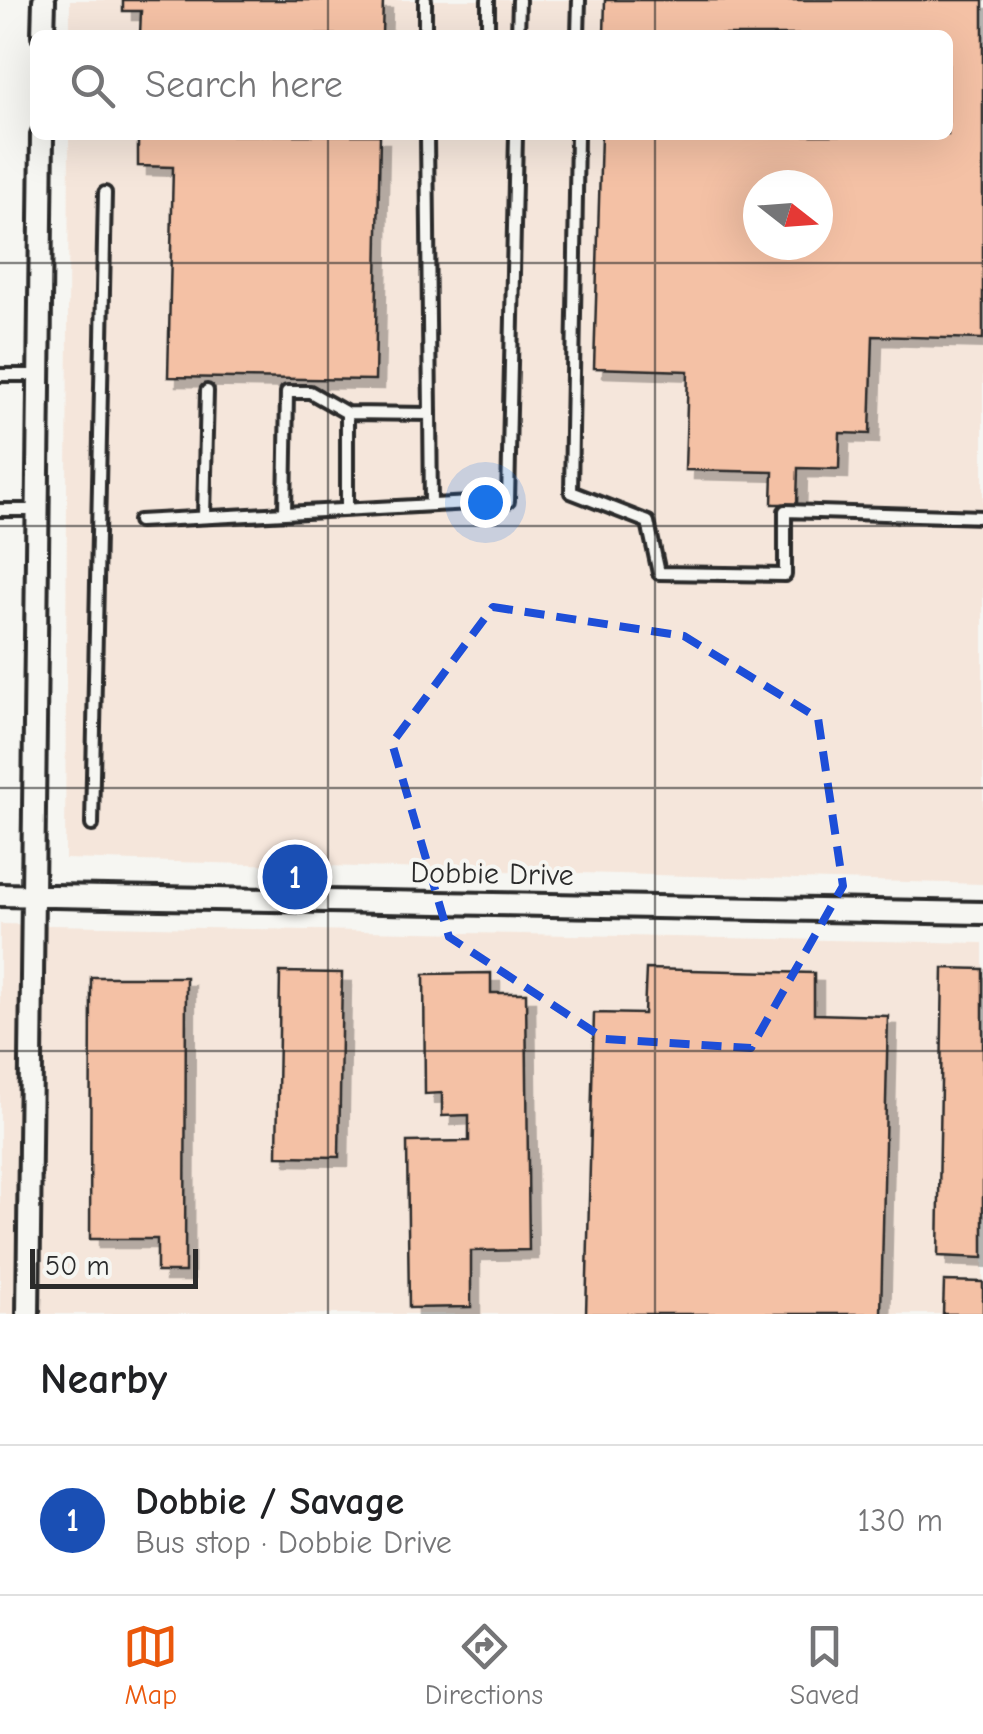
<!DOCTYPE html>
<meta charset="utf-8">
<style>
body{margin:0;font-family:"Comic Neue",sans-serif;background:#f2f2f2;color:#202124}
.compass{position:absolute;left:743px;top:170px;width:90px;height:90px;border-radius:50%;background:#fff;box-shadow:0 10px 40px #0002;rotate:107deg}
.scale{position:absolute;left:30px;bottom:25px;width:168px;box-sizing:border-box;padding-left:10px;border:5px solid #2b2b2b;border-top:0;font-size:28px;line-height:35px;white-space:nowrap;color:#2b2b2b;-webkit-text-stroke:8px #f6f6f2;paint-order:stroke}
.you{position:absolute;left:485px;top:502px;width:35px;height:35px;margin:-25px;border:8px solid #fff;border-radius:50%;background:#1a73e8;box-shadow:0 0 0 15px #1a73e833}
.badge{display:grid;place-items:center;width:65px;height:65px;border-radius:50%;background:#ea580c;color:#fff;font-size:32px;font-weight:700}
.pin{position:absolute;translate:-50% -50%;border:5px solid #fff;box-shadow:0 2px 10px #0006}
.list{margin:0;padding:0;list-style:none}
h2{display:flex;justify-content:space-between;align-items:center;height:130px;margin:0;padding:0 40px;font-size:42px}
h2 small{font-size:32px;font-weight:400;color:#757577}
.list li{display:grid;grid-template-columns:65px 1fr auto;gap:30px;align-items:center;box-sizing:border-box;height:150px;padding:0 40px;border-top:2px solid #e0e0e0}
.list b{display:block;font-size:38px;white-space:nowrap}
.list p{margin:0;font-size:32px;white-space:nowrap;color:#757577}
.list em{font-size:32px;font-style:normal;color:#757577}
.icon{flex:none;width:55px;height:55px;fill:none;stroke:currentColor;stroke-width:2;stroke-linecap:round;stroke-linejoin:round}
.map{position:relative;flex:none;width:983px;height:1314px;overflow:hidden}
.search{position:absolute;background:#fff;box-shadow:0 10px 40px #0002;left:30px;right:30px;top:30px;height:110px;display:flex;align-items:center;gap:25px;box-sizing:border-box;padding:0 35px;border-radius:15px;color:#757577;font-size:38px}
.sheet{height:280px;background:#fff}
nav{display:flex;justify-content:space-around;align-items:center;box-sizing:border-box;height:140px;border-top:2px solid #e0e0e0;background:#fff;font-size:28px;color:#757577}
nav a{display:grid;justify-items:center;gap:5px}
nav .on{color:#ea580c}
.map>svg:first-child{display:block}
.built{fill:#f5e6db;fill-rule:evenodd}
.building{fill:#f4c1a5;stroke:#2b2b2b;stroke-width:2.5;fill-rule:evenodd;filter:url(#shadow)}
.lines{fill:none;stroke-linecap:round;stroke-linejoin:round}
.lane-casing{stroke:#2b2b2b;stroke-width:18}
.street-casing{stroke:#2b2b2b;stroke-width:28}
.lane{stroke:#f6f6f2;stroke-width:10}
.street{stroke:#f6f6f2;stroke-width:20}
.marked{fill:none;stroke:#1d4ed8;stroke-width:8;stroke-dasharray:20 12;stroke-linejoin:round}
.grid{fill:none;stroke:#2b2b2b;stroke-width:2.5;stroke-opacity:0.55}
.labels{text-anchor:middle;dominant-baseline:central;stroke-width:8;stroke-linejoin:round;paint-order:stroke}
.street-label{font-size:30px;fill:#2b2b2b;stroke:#f6f6f2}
</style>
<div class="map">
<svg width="983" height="1314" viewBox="0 0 983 1314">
<defs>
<filter id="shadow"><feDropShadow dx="9" dy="9" stdDeviation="0" flood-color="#0004"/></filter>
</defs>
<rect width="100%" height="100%" fill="#f6f6f2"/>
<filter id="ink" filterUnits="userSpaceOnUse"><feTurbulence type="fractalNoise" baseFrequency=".01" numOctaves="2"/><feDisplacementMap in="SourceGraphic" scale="20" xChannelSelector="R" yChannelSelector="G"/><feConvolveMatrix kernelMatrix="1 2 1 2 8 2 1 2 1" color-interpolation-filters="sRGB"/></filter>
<g filter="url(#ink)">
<path class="built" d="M 70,0 L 983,0 L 983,884 L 65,859 L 69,135 L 948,135 L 948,35 L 70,35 ZM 758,185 L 818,185 L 818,245 L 758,245 Z
M 0,924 L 983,943 L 983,1314 L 0,1314 Z"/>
<path class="building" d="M 123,0 L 383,0 L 382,35 L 140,35 L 141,11 L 123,11 Z
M 605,0 L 983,0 L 983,339 L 873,336 L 870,434 L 840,433 L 839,469 L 798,468 L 797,504 L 772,504 L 773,472 L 685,470 L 688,371 L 594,368 L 601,135 L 948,135 L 948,35 L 604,35 ZM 758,185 L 818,185 L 818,245 L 758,245 Z
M 138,135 L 380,135 L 375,380 L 168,377 L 173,167 L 138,166 Z
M 943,968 L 983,969 L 983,1258 L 938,1256 Z
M 646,969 L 814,973 L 814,1014 L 888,1016 L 881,1314 L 586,1314 L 594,1013 L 644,1014 Z
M 280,972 L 342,973 L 339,1157 L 277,1156 Z
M 491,973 L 491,993 L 526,993 L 529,1250 L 471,1251 L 471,1307 L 409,1308 L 407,1142 L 469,1141 L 469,1115 L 442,1116 L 442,1093 L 425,1094 L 424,974 Z
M 91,977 L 186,977 L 185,1272 L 157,1272 L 157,1239 L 90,1239 Z
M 944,1281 L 983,1282 L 983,1314 L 943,1314 Z"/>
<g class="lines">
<g class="lane-casing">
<path id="lane" d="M 425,0 L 425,35
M 488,35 L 488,0
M 518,35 L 519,0
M 578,35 L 579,0
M 427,135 L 431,505
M 577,135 L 571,492 L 648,522 L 659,573 L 785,575 L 785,511 L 983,517
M 0,375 L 39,375
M 347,509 L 347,413 L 430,414
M 0,510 L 37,510
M 285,512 L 287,392 L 310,392 L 347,413
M 204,516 L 207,391
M 139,521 L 508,501 L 516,135
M 92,825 L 105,193"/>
</g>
<g class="street-casing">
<path id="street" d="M 43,35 L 44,0
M 0,895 L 983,913
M 28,1314 L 42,135"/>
</g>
<use href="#lane" class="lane"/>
<use href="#street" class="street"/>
</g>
</g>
<path class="marked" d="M 493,607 L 684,636 L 818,718 L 843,886 L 751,1048 L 605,1039 L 449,937 L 392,743 Z"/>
<path class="grid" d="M 328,0 L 328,35M 655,0 L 655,35M 328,135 L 328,1314M 655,135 L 655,1314M 0,263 L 983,263M 0,526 L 983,526M 0,788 L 983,788M 0,1051 L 983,1051"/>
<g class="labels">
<g class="street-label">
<text transform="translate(492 874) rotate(1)">Dobbie Drive</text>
</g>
</g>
</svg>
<svg class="compass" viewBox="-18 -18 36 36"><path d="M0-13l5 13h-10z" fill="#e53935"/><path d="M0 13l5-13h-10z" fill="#757577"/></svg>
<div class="scale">50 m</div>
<div class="you"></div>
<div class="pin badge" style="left:295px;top:877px;background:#1a4fb4">1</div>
<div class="search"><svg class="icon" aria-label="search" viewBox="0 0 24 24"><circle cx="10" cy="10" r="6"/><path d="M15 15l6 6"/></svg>Search here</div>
</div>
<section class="sheet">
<h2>Nearby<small></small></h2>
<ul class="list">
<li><span class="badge" style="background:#1a4fb4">1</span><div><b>Dobbie / Savage</b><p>Bus stop · Dobbie Drive</p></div><em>130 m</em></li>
</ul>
</section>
<nav>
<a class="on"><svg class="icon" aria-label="map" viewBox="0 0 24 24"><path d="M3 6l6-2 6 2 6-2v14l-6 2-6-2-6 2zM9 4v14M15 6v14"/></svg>Map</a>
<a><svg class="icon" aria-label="directions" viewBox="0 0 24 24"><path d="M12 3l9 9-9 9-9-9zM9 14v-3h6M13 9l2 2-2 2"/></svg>Directions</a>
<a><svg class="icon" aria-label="saved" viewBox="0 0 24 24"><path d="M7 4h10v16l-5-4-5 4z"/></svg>Saved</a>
</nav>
